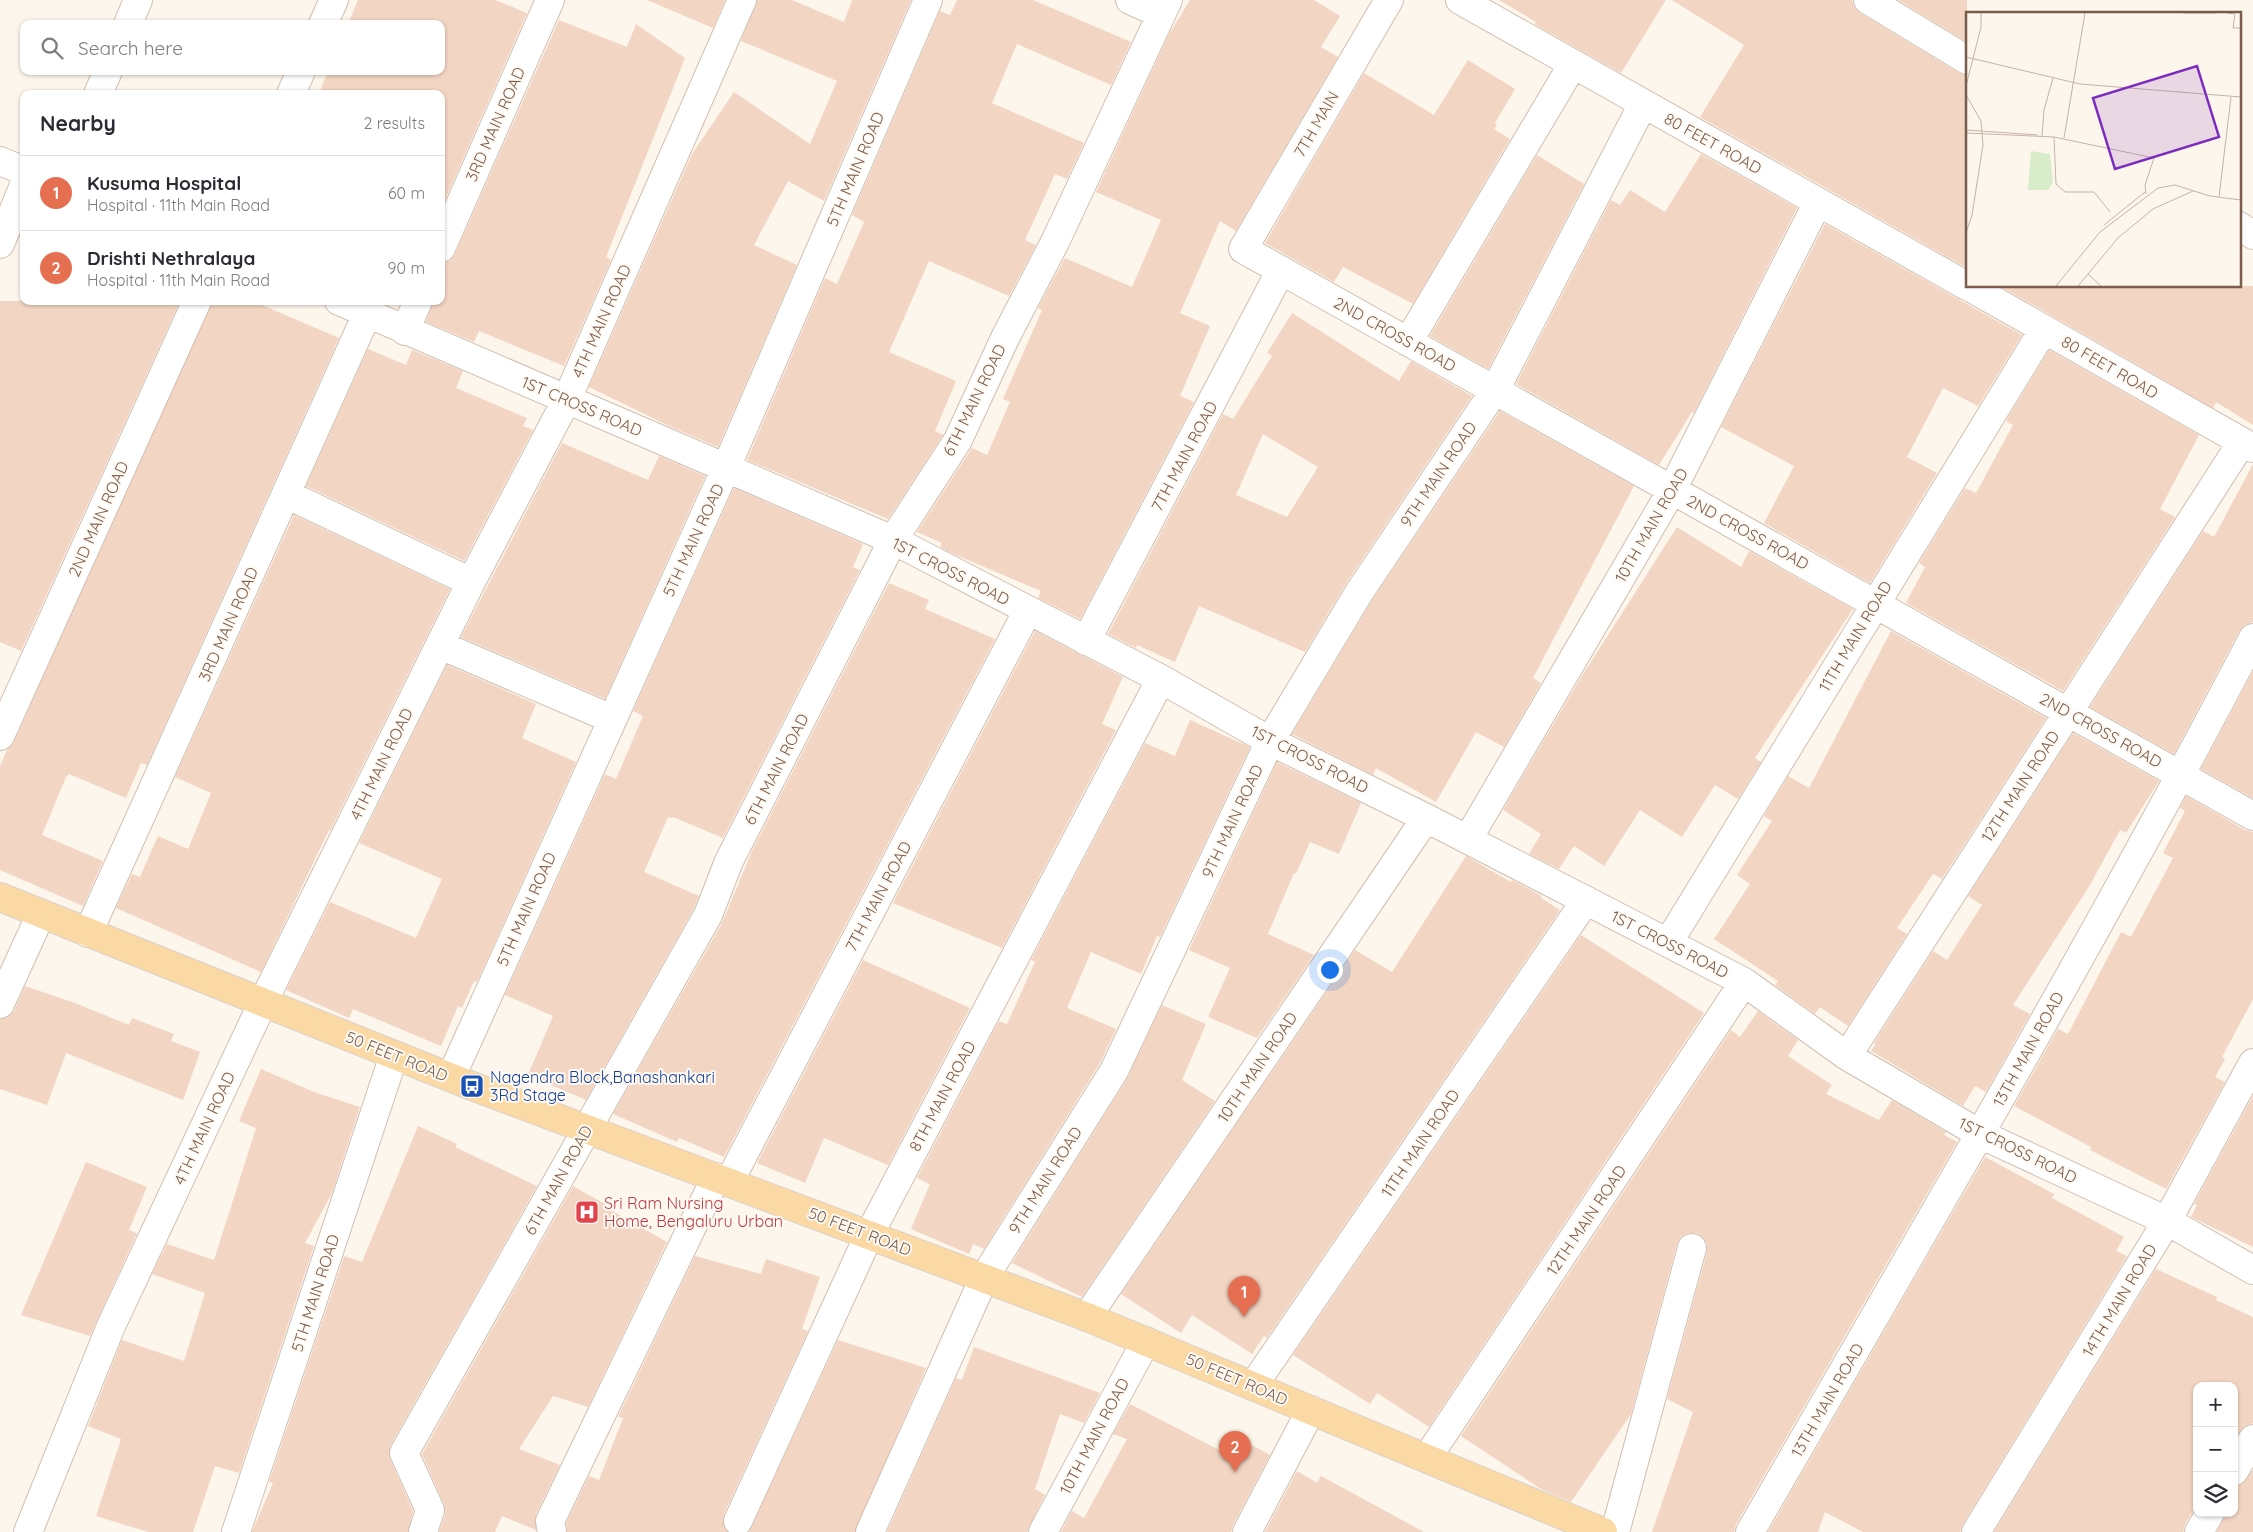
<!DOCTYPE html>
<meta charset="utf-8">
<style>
body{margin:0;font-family:Quicksand,sans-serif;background:#f7f7f7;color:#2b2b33}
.controls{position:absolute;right:15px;bottom:15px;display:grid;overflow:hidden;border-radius:10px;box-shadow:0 1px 4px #0004}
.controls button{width:45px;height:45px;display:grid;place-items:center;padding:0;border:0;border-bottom:1px solid #e1e1e2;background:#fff;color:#2b2b33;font:25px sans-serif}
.you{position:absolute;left:1329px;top:969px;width:18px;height:18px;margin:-12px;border:4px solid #fff;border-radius:50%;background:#1a73e8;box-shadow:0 0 0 8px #1a73e833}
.badge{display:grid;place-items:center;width:32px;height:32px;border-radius:50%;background:#e76f51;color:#fff;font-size:16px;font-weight:700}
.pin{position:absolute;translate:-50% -41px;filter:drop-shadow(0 1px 2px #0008)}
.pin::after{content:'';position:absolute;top:26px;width:18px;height:15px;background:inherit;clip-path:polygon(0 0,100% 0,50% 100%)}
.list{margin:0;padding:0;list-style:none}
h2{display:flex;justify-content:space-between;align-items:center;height:65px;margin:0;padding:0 20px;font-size:21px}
h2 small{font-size:16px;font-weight:400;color:#7c7c81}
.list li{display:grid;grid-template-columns:32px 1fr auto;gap:15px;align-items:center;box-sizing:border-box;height:75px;padding:0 20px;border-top:1px solid #e1e1e2}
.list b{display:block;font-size:19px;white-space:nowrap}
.list p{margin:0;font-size:16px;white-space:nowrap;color:#7c7c81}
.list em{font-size:16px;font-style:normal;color:#7c7c81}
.icon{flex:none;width:28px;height:28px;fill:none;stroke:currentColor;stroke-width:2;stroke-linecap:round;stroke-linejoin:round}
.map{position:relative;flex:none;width:2253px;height:1532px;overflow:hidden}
.search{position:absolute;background:#fff;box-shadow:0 1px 4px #0004;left:20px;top:20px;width:425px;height:55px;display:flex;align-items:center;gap:12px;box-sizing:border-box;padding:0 18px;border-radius:10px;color:#7c7c81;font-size:19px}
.panel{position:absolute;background:#fff;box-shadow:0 1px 4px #0004;left:20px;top:90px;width:425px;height:215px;border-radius:10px}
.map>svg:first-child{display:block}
.building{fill:#f3d5c3;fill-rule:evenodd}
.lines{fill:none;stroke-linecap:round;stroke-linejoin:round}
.minor-casing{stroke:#d1beb0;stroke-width:30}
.major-casing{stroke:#dad1cd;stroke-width:30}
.minor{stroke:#fff;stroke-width:28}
.major{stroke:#fbd9a5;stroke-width:28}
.labels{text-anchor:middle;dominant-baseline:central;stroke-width:4;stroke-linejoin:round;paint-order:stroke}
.street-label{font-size:16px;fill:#7a5c4d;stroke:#fffaf3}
.transit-label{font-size:16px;fill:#164399;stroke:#fffaf3;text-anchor:start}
.health-label{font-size:16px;fill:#be3a42;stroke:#fffaf3;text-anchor:start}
.inset-road{fill:none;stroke:#c5b3a7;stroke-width:1}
.view{fill:#7b2cbf;fill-opacity:0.15;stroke:#7b2cbf;stroke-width:2.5}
.inset-edge{fill:none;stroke:#7a5c4d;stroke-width:2.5}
</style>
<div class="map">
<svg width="2253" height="1532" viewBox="0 0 2253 1532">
<rect width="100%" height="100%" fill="#fdf6ec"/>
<path class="building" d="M 358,0 L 495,0 L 527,13 L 441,209 L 441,94 L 319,94 L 328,71 L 441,71 L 441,24 L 348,24 Z
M 647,0 L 725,0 L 713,28 Z
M 757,0 L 792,0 L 844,22 L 852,0 L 911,0 L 824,201 L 788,181 L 754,245 L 797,265 L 718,447 L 671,427 L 589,387 L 692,154 L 734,92 L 810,144 L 837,81 L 741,41 Z
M 957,0 L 1033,0 L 1131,42 L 1111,85 L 1017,44 L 992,103 L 1084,143 L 1067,179 L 1055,174 L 1025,240 L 1036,245 L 1009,296 L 929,261 L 889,352 L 956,381 L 935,431 L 943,435 L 888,519 L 747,460 L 825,278 L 837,284 L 864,222 L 852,215 L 940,11 L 950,15 Z
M 1190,0 L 1314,0 L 1340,16 L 1321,47 L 1338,57 L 1236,231 L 1220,221 L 1180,313 L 1210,326 L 1180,396 L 1194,402 L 1080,619 L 1038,598 L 1041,591 L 949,552 L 940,547 L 942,543 L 917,532 L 972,448 L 987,455 L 1010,402 L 1003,399 L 1042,310 L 1038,308 L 1065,258 L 1132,287 L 1161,220 L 1096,192 L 1168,36 Z
M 1499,0 L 1666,0 L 1621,73 L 1534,24 L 1536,22 Z
M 1672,0 L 1852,0 L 1854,7 L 1860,13 L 1959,73 L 1967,76 L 1967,268 L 1700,117 L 1744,45 Z
M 1898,0 L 1967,0 L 1967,42 Z
M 559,20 L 627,47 L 636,24 L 685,58 L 606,257 L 611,260 L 564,366 L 479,331 L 474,342 L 426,322 L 433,301 L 441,301 L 441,263 L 450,261 L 455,254 Z
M 1468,60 L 1515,89 L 1495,123 L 1497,124 L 1494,129 L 1510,139 L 1413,304 L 1343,267 L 1334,282 L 1265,243 L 1364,73 L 1434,115 Z
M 1701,154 L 1797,208 L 1694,413 L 1692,412 L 1659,465 L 1516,384 L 1611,200 L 1620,205 L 1630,190 L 1665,212 Z
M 1537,155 L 1584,184 L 1488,369 L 1430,336 Z
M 1825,224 L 2022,335 L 1978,406 L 1943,388 L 1907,457 L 1937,473 L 1870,583 L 1764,523 L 1794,466 L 1721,427 Z
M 2000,286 L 2253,286 L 2253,425 L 2216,402 L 2213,408 Z
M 0,301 L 180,301 L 21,651 L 0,642 Z
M 212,301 L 253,301 L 339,338 L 147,765 L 141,763 L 126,798 L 69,774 L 66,777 L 42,835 L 103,861 L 83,906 L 0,870 L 0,766 L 7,750 L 14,742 Z
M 1292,313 L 1399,381 L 1411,361 L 1472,396 L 1347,582 L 1305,652 L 1199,606 L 1175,662 L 1137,645 L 1136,648 L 1108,634 L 1223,414 L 1233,419 L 1272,356 L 1267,353 ZM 1263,434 L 1318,467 L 1287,517 L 1236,495 Z
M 368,349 L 406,365 L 412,350 L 463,371 L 456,388 L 527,418 L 523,426 L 533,430 L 464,561 L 306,486 Z
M 2049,350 L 2199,435 L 2160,509 L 2175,517 L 2063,691 L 1906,603 L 1925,567 L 1919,563 L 1965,488 L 1976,493 L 2013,425 L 2006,421 Z
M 1500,411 L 1634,486 L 1533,678 L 1541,683 L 1504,747 L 1476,732 L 1436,802 L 1376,768 L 1373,775 L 1292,734 L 1373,599 Z
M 562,443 L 648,480 L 659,456 L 705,476 L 605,699 L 461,637 Z
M 2253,464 L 2253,622 L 2245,625 L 2239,631 L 2174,754 L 2090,707 L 2203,531 L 2214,537 Z
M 734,488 L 863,544 L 853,567 L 860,570 L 723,838 L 673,817 L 672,818 L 668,817 L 644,872 L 699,896 L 694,908 L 586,1100 L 528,1075 L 553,1016 L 505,995 L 605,774 L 616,779 L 643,716 L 633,711 Z
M 294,515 L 450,589 L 330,831 L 329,830 L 261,972 L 116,908 L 132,874 L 140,877 L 158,836 L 188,849 L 211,793 L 175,777 Z
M 1677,527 L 1741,567 L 1749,551 L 1853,609 L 1755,758 L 1761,762 L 1738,799 L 1715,785 L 1682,837 L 1640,810 L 1604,866 L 1574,846 L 1559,869 L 1529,854 L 1541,834 L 1503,810 L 1580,679 Z
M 889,583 L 929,600 L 925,609 L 995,639 L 724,1157 L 679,1138 L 677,1142 L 613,1114 L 722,923 L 752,851 Z
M 1035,631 L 1123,677 L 1102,724 L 1116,730 L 1002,948 L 893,903 Z
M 1891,631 L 2046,718 L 1942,879 L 1933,874 L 1897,928 L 1907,934 L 1848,1026 L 1820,1007 L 1815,1014 L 1775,985 L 1778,981 L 1714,939 L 1750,884 L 1737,875 L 1772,821 L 1764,816 L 1788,776 L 1809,788 Z
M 447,665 L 536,704 L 522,738 L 576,762 L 477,982 L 474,981 L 462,1008 L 458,1006 L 441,1046 L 353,1009 L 349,1018 L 286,990 L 330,902 L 416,938 L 442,879 L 359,843 Z
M 2253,671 L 2253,798 L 2201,769 Z
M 1190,720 L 1250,747 L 1160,937 L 1157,936 L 1141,974 L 1091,952 L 1067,1008 L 1116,1029 L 1100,1063 L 984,1249 L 973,1244 L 969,1254 L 911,1229 L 930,1184 L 917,1178 L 999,1021 L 1007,1024 L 1035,962 L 1031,960 L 1145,743 L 1175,756 Z
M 2073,733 L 2159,781 L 2126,833 L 2120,830 L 2090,885 L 2013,1005 L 2030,1014 L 1986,1092 L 1975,1086 L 1963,1106 L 1871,1051 L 1876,1044 L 1874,1043 L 1933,951 L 1947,960 L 1982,905 L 1968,896 Z
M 1277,762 L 1361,803 L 1339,854 L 1310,842 L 1296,874 L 1294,873 L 1268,934 L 1314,955 L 1257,1038 L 1208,1017 L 1230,968 L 1189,950 Z
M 2186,796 L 2245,830 L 2253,832 L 2253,999 L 2222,1057 L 2225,1059 L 2215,1077 L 2225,1082 L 2166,1189 L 2090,1150 L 2091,1147 L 2014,1106 L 2058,1029 L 2068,1034 L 2121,932 L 2131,937 L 2173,858 L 2163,853 L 2185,811 L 2180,808 Z
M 1466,856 L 1511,882 L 1512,880 L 1542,896 L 1541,898 L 1560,910 L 1267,1338 L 1264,1336 L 1252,1354 L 1192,1315 L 1181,1333 L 1121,1294 L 1355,950 L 1392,972 Z
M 1581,935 L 1704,1013 L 1429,1427 L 1377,1393 L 1370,1404 L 1293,1355 Z
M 863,960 L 970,1008 L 888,1165 L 824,1138 L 805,1183 L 757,1163 Z
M 25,986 L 75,1003 L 129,1025 L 132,1018 L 174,1034 L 171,1041 L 200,1052 L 183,1100 L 66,1053 L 47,1105 L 0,1089 L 0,1019 L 9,1017 L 14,1011 Z
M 1162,1005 L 1206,1024 L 1182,1080 L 1215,1101 L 1082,1297 L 1012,1263 L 1127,1079 Z
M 1758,1011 L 1798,1040 L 1788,1056 L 1832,1085 L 1826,1094 L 1879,1120 L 1892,1100 L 1946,1132 L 1944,1135 L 1957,1142 L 1736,1524 L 1734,1532 L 1652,1532 L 1693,1412 L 1667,1399 L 1707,1252 L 1707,1244 L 1703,1237 L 1697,1233 L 1688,1233 L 1681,1237 L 1677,1244 L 1631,1414 L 1571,1502 L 1541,1489 L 1461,1436 L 1731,1030 L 1740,1037 Z
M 261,1069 L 314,1092 L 360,1107 L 332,1193 L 305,1243 L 314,1246 L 239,1473 L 215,1466 L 193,1532 L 148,1532 L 96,1516 L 121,1439 L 88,1426 L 122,1340 L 184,1361 L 205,1293 L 152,1274 L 167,1244 L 214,1260 L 256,1128 L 239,1121 Z
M 2253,1096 L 2253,1247 L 2191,1217 L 2197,1205 L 2194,1204 Z
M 418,1126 L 457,1144 L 455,1147 L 537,1186 L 390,1446 L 390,1459 L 413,1511 L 408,1532 L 252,1532 L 273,1483 L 269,1482 L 344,1256 L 362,1262 Z
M 1985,1157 L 2054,1194 L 2052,1198 L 2124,1237 L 2116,1251 L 2127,1256 L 1963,1524 L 1960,1532 L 1863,1532 L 1825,1512 L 1818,1532 L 1768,1532 Z
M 86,1162 L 147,1187 L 129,1230 L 137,1233 L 90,1336 L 21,1315 Z
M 573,1186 L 610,1207 L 609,1209 L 667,1242 L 588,1407 L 553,1396 L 519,1449 L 560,1465 L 536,1514 L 536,1530 L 502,1516 L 495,1532 L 439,1532 L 445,1515 L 444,1504 L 422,1454 Z
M 695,1256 L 761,1274 L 766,1259 L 820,1277 L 802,1329 L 808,1331 L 724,1514 L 723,1523 L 728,1532 L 567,1532 L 566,1523 L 589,1476 L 599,1480 L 623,1418 L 618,1417 Z
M 2156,1269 L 2217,1297 L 2216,1300 L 2253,1317 L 2253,1423 L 2245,1426 L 2234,1440 L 2234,1386 L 2197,1386 L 2197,1505 L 2185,1524 L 2183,1532 L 1994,1532 Z
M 838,1340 L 926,1368 L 855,1532 L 749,1532 Z
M 974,1347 L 1100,1393 L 1084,1423 L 1060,1414 L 1035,1489 L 1045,1495 L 1027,1532 L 887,1532 L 956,1378 L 962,1380 Z
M 1130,1404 L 1225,1453 L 1235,1436 L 1270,1455 L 1233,1525 L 1231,1532 L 1061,1532 L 1072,1511 L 1084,1518 L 1127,1439 L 1113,1434 Z
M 2253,1470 L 2253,1532 L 2217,1532 L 2226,1513 L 2234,1513 L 2234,1487 L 2242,1484 Z
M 1297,1471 L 1317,1483 L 1321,1476 L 1424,1532 L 1265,1532 Z"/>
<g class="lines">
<g class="minor-casing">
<path id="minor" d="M 1130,0 L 1161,14
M 1389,0 L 1243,249 L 2253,816
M 1460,0 L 1967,286
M 1868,0 L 1967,60
M 128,24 L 138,0
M 323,24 L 334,0
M 98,94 L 108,71
M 291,94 L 301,71
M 0,161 L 24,171
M 2239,226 L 2253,235
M 0,244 L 24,185
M 441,248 L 550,0
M 1968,286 L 2253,448
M 339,301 L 893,540 L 1161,679 L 1270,741 L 1426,818 L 1744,982 L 1847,1056 L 1980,1134 L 2167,1221 L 2253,1270
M 405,331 L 418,301
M 1408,342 L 1573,64
M 286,494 L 471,582
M 1086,641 L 1281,270
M 440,645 L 612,719
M 0,736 L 197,301
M 1468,839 L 1672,490 L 1818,202
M 88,933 L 367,314
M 1668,943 L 2044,329
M 0,1004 L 41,914
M 1847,1056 L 2242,442
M 451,1077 L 726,468 L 928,0
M 729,1182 L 1028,610
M 1087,1317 L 1426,818
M 1253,1386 L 1586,900
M 1427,1458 L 1744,982
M 2234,1471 L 2253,1439
M 738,1521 L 869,1235 L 1161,679
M 28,1532 L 111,1326 L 263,1002 L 471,582 L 567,399 L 742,0
M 236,1532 L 394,1055
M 423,1532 L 430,1510 L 404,1453 L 708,915 L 729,861 L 893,540 L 958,440 L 1005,338 L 1055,242 L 1168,0
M 552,1532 L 550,1521 L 716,1177
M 870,1532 L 984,1278 L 1114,1071 L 1270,741 L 1360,591 L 1495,390 L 1643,104
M 1043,1532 L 1146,1341
M 1247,1532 L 1311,1410
M 1615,1532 L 1692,1248
M 1750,1532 C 1921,1236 2095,941 2253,638
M 1976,1532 L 2167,1221 L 2253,1063
M 2199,1532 L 2210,1513"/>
</g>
<g class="major-casing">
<path id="major" d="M 0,897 L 472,1086 L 1087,1317 L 1603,1532"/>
</g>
<use href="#minor" class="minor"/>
<use href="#major" class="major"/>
</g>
<defs>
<g id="bus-square" transform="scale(1.25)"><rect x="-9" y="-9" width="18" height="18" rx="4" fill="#1a4fb4" stroke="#fffaf3"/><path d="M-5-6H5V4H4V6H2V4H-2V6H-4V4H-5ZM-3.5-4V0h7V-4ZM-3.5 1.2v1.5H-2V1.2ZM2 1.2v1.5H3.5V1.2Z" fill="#fff"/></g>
<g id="hospital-square" transform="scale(1.25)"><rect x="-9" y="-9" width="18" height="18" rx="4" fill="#e0444e" stroke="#fffaf3"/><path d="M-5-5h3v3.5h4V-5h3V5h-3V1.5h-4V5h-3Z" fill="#fff"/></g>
</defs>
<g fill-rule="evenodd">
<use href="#bus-square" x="472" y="1086"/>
<use href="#hospital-square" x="587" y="1212"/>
</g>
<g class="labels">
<g class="street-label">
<text transform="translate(495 124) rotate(-66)">3RD MAIN ROAD</text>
<text transform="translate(1316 124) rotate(-60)">7TH MAIN</text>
<text transform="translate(1713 143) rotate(29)">80 FEET ROAD</text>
<text transform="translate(855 169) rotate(-67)">5TH MAIN ROAD</text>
<text transform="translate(601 321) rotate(-66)">4TH MAIN ROAD</text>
<text transform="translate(1395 334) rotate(29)">2ND CROSS ROAD</text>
<text transform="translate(2110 367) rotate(30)">80 FEET ROAD</text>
<text transform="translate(974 400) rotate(-64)">6TH MAIN ROAD</text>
<text transform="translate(582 406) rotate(23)">1ST CROSS ROAD</text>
<text transform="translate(1184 456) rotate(-62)">7TH MAIN ROAD</text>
<text transform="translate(1438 474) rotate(-56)">9TH MAIN ROAD</text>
<text transform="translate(98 519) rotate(-66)">2ND MAIN ROAD</text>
<text transform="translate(1651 525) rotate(-60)">10TH MAIN ROAD</text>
<text transform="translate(1748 532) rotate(29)">2ND CROSS ROAD</text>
<text transform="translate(693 540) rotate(-65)">5TH MAIN ROAD</text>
<text transform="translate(951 571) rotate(27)">1ST CROSS ROAD</text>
<text transform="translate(228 624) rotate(-66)">3RD MAIN ROAD</text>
<text transform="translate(1855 636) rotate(-59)">11TH MAIN ROAD</text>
<text transform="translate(2101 730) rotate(29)">2ND CROSS ROAD</text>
<text transform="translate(1310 759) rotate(27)">1ST CROSS ROAD</text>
<text transform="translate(381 764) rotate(-64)">4TH MAIN ROAD</text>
<text transform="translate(776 769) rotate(-63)">6TH MAIN ROAD</text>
<text transform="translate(2020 786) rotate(-57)">12TH MAIN ROAD</text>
<text transform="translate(1232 821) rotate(-65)">9TH MAIN ROAD</text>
<text transform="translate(878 896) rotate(-62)">7TH MAIN ROAD</text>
<text transform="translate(526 909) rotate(-66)">5TH MAIN ROAD</text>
<text transform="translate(1670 944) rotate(27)">1ST CROSS ROAD</text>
<text transform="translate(2028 1049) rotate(-61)">13TH MAIN ROAD</text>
<text transform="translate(397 1056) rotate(22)">50 FEET ROAD</text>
<text transform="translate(1257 1067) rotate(-56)">10TH MAIN ROAD</text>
<text transform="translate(942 1096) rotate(-62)">8TH MAIN ROAD</text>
<text transform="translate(204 1128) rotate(-65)">4TH MAIN ROAD</text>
<text transform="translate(1420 1143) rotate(-56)">11TH MAIN ROAD</text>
<text transform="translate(2018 1150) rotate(26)">1ST CROSS ROAD</text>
<text transform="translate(558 1180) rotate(-61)">6TH MAIN ROAD</text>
<text transform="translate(1045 1180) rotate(-58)">9TH MAIN ROAD</text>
<text transform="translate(1586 1220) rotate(-56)">12TH MAIN ROAD</text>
<text transform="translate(860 1231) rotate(21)">50 FEET ROAD</text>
<text transform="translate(315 1293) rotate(-72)">5TH MAIN ROAD</text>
<text transform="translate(2119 1300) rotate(-59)">14TH MAIN ROAD</text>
<text transform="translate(1237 1379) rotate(23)">50 FEET ROAD</text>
<text transform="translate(1827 1400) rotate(-60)">13TH MAIN ROAD</text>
<text transform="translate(1094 1436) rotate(-62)">10TH MAIN ROAD</text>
</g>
<g class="transit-label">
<text x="490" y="1077">Nagendra Block,Banashankari<tspan x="490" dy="18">3Rd Stage</tspan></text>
</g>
<g class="health-label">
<text x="604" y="1203">Sri Ram Nursing<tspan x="604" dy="18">Home, Bengaluru Urban</tspan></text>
</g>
</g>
<g transform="translate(1966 12)">
<rect width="275" height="275" fill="#fdf6ec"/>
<path d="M 65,139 L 84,142 L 87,170 L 82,178 L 62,178 Z" fill="#d8ecc9"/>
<path class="inset-road" d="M 217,1 L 251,1M 261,1 L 269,2 L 267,16 L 275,16M 0,45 L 114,72 L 275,85M 0,74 L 15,15 L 15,1M 0,83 L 15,109 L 17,133 L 6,203 L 0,221M 0,118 L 72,123M 0,121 L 88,125 L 188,146 L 179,173 L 180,182M 76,124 L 78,98 L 87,66M 88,125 L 90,172 L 99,180 L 128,180 L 144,200M 98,126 L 119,1M 253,185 L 265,85M 138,213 L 179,180M 122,262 L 135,274M 90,274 L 134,220 L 192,176 L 209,173 L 244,184 L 275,188M 112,274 L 152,226 L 187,197 L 227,179"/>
<path class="view" d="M 231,54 L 253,125 L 149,157 L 127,86 Z"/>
<rect width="275" height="275" class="inset-edge"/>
</g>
</svg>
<div class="controls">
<button>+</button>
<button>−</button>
<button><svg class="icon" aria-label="layers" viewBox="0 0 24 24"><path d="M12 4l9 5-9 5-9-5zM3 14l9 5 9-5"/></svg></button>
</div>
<div class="you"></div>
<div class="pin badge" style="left:1244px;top:1317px">1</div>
<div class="pin badge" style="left:1235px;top:1472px">2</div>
<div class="search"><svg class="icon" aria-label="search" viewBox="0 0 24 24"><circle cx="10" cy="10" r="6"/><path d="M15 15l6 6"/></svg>Search here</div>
<section class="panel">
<h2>Nearby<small>2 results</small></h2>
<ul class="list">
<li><span class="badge">1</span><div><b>Kusuma Hospital</b><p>Hospital · 11th Main Road</p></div><em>60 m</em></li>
<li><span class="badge">2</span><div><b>Drishti Nethralaya</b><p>Hospital · 11th Main Road</p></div><em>90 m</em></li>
</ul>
</section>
</div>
